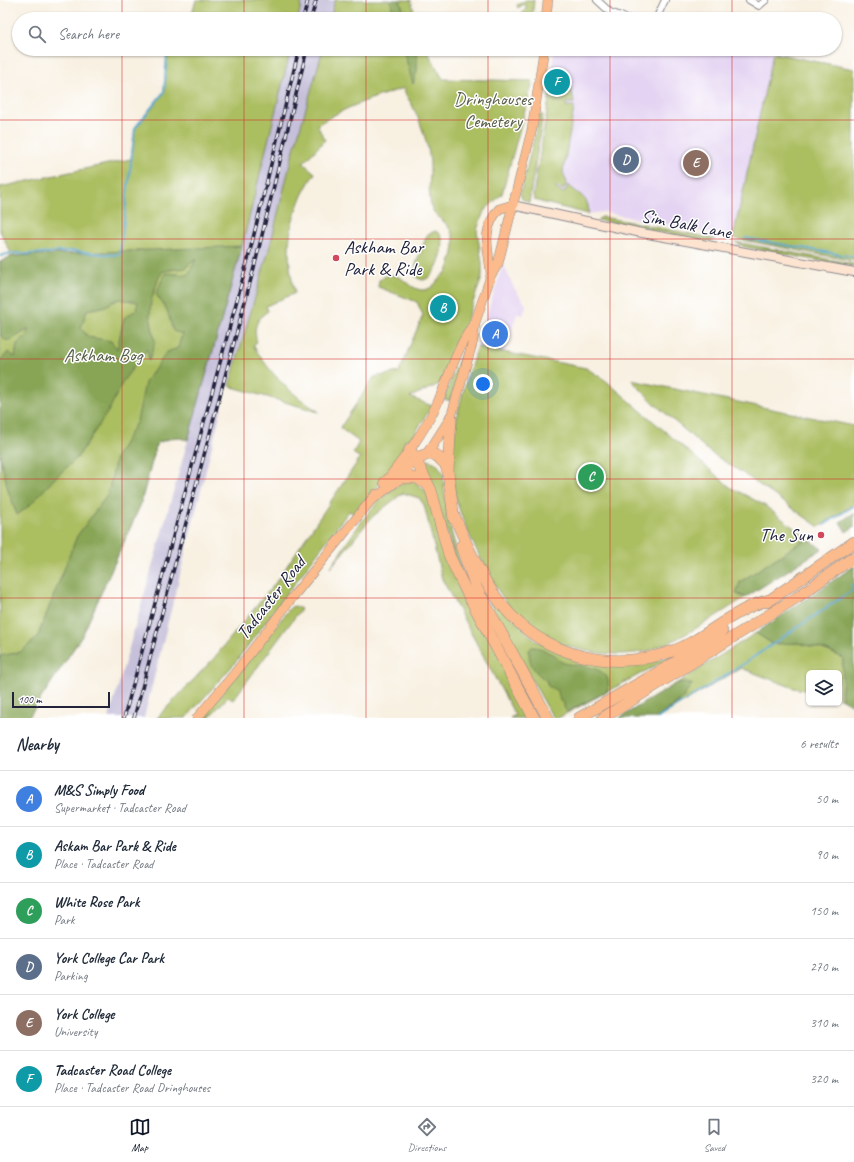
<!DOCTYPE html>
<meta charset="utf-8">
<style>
body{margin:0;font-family:Caveat,sans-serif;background:#f2f2f3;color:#1f2937}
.controls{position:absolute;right:12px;bottom:12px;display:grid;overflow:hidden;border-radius:6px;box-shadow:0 1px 3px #0004}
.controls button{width:36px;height:36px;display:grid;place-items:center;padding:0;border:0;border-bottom:1px solid #e0e1e3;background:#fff;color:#1f2937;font:20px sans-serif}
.scale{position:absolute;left:12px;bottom:10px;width:98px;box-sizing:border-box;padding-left:4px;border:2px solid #22223b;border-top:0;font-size:11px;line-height:14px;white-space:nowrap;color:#22223b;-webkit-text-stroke:3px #fff;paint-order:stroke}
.you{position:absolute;left:483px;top:384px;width:14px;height:14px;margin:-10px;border:3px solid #fff;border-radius:50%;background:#1a73e8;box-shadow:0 0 0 6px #1a73e833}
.badge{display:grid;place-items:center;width:26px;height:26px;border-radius:50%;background:#111827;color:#fff;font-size:13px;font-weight:700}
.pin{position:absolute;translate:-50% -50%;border:2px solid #fff;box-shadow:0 1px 4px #0006}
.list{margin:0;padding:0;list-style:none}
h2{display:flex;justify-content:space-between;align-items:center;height:52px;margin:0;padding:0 16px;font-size:17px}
h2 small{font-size:13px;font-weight:400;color:#747a83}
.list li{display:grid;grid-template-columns:26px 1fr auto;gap:12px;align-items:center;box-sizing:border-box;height:56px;padding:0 16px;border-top:1px solid #e0e1e3}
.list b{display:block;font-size:15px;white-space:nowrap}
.list p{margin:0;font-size:13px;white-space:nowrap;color:#747a83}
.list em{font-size:13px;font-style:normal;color:#747a83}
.icon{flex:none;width:22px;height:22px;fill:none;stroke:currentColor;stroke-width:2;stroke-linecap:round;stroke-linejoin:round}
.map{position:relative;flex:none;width:854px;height:718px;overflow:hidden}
.search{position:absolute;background:#fff;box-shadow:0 1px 3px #0004;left:12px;right:12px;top:12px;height:44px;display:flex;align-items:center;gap:10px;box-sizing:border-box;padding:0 14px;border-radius:22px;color:#747a83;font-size:15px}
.sheet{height:388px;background:#fff}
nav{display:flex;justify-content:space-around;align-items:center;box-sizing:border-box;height:56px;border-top:1px solid #e0e1e3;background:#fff;font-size:11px;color:#747a83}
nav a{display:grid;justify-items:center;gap:2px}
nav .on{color:#111827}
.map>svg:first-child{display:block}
.built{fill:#e4d3f2}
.industrial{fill:#c6c0da}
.green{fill:#abbe61;stroke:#66704e}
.forest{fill:#88a557;stroke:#556449;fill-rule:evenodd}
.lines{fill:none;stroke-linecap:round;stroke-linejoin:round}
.stream{stroke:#54a5ce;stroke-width:2}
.street-casing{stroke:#8d898e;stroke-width:8}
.secondary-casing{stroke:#8d898e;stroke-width:10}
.primary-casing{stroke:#8d898e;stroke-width:10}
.highway-casing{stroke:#8d898e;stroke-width:12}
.street{stroke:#fff;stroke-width:6}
.secondary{stroke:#fde4d1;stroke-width:8}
.primary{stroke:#fbbb8c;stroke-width:9}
.highway{stroke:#fbbb8c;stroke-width:11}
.rail-casing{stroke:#22223b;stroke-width:3.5}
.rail{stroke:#fff;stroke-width:2;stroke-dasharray:6;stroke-linecap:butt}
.grid{fill:none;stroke:#d62828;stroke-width:1;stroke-opacity:0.55}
.poi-dot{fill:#d1495b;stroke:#fff;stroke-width:1.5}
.labels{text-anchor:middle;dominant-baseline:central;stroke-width:3;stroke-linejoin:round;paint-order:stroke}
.park-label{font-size:19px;fill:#59604a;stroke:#fff}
.street-label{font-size:19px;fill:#22223b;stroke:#fff}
.poi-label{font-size:19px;fill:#22223b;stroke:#fff;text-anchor:start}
</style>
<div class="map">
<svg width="854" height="718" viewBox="0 0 854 718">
<rect width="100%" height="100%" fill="#fff"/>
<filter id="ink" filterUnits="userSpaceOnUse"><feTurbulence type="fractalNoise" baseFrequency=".025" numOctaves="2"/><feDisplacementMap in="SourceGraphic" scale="8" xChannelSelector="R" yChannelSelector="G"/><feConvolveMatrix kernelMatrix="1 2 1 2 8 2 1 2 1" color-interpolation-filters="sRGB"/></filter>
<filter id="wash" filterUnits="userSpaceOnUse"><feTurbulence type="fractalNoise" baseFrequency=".012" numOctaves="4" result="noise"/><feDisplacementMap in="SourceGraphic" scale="16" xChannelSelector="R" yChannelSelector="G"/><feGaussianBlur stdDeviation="0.9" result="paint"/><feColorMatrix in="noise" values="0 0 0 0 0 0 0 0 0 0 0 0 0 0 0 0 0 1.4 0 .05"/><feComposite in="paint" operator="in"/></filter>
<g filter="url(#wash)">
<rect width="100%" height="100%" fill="#f8f0e1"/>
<path class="built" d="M 554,49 L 759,49 L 854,69 L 854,261 L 602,212 L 588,214 L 535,200 L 532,193 L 544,135 L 551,87 Z
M 503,263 L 514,288 L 526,305 L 523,315 L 517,314 L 504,353 L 477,347 Z"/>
<path class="industrial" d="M 302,0 L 335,0 L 330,19 L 298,19 Z
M 291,49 L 323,49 L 291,160 L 270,246 L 224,398 L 144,718 L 109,718 L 188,440 Z"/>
<path class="green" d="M 196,0 L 302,0 L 298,19 L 190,19 Z
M 335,0 L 390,0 L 395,19 L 330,19 Z
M 400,0 L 411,0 L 416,19 L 406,19 Z
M 526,0 L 534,0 L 532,19 L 524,19 L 522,12 L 525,11 L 526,6 L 524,4 L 518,8 L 517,5 Z
M 170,49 L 291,49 L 242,246 L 188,440 L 175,437 L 157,443 L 140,506 L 82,636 L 28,718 L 0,718 L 0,262 L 12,256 L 81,253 L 74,251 L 28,254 L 11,253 L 0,231 L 0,187 L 131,159 L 135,128 L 164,92 L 167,54 Z
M 323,49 L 404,49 L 417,71 L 417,49 L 426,49 L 443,79 L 533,81 L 502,194 L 484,211 L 477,230 L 482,263 L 482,277 L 459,342 L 442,383 L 410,397 L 432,406 L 411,440 L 406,439 C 403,445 403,451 400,456 C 391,474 367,498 354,514 L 349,511 L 235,663 L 186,718 L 157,718 L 215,657 L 276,582 L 360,458 L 353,453 L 359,442 L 340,428 L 374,377 L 399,372 L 423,315 L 417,302 L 378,287 L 379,280 C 401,263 409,296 428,289 C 436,286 439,276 447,272 C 454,252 460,236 442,220 C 437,215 433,213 431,206 C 427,189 432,171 429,154 C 426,138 420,121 413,107 C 410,100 405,96 404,88 C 370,99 347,106 317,125 L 325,140 L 303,163 L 315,173 C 289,212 283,247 295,293 L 266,306 L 268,311 C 256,319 253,328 257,342 L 253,345 C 270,374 291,394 319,412 L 229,386 L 270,246 L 291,160 Z
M 773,53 L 854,69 L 854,261 L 733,238 Z
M 561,74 C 569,81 573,92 574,103 L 566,103 L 566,106 L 574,106 L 574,108 L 563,172 L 567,183 L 563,190 L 557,187 L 556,189 L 564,193 L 568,185 C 578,194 591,198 588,214 L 541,202 L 535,200 L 533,196 L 551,87 L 553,84 L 560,85 L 561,80 L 552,78 L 553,77 Z
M 540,115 L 543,115 L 529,203 L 522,199 L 520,194 Z
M 602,217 L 647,225 L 646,229 L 597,220 Z
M 649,226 L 716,239 L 708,241 L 648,230 Z
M 435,231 C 450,236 440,263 433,273 C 431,277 427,279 423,280 C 420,279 417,279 415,275 C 413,267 424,244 427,235 Z
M 735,242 L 854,264 L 854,267 L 744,247 Z
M 471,334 L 450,401 L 444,399 L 457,364 Z
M 477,347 L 586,368 L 605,380 L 730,487 L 764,505 L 807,538 L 740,582 L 740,596 L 746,597 C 720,613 696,630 668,643 C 661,645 655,649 648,651 C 608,659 564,651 530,628 C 508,612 488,575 477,551 C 466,529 455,505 453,480 C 448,433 463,391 477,347 Z
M 631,380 L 854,426 L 854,504 L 819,527 L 744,474 L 711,453 L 657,406 Z
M 429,460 L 436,463 L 443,472 L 447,517 L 462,568 L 458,562 L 422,464 Z
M 413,480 L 425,490 L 529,718 L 510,718 L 515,715 L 442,579 L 424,505 L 419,498 L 403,493 L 372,517 L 331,567 C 348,542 382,482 413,480 Z
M 489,594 L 536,641 L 597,663 L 617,666 L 661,659 L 687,649 L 558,718 L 553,718 L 486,597 Z
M 295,606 L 301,609 L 233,700 L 228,697 L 208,718 L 202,718 L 291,607 Z
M 756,633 L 773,644 L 798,643 L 826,650 L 843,658 L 842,699 L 839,698 L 839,673 L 809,673 L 809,691 L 794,688 L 741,668 L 664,714 L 682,699 L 692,684 L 677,683 Z"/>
<path class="forest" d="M 390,0 L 400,0 L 406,19 L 395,19 Z
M 403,49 L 417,49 L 417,71 L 413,84 Z
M 242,246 L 188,440 L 175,437 L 157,443 L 140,506 L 82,636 L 28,718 L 0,718 L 0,656 L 20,652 L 37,638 L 77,536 L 108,494 L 116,457 L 137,421 L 145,383 L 167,352 L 178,348 L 182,334 L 173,331 L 167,310 L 156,294 L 165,273 L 188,275 L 196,259 L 185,268 L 163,271 L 159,277 L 151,301 L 150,315 L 155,342 L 149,361 L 147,349 L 123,381 L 109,410 L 77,458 L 55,478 L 29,506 L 17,515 L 8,490 L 0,456 L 0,361 L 8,352 L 15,357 L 17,344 L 26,335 L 29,329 L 11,340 L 5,340 L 0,334 L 0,262 L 12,256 ZM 119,299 L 138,302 L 136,310 L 124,318 L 117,349 L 111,341 L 88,337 L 81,328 L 87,310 L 103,307 Z
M 854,513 L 854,527 L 846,532 L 840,522 Z
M 807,538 L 822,549 L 746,597 L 736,594 L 740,582 Z
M 854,566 L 854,706 L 842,699 L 843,658 L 826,650 L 798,643 L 773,644 L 756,633 Z
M 532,647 C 540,647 546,651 552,654 C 557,656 558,661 564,663 C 580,667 616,665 607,691 L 567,712 L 564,707 L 564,703 L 560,701 L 558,691 L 548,686 L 546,680 C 535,674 528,662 529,650 Z
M 684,682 L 692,684 L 682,699 L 657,718 L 619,718 L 677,683 Z"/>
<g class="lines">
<path class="stream" d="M 745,238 L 854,257
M 0,256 L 11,253 L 28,254 L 74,251 L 112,255 L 120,254 L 135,128 L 164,92 L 167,54 L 170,49
M 824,525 L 854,506
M 851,585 L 854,587
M 658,718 L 739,667 L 854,589"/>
</g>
</g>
<g filter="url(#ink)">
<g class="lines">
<g class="street-casing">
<path id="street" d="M 597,0 L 610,12 L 629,19
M 749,0 L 759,6 L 766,0
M 656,19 L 665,0"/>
</g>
<g class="secondary-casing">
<path id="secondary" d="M 512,205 L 637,232 L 854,272"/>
</g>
<g class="primary-casing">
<path id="primary" d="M 546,19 L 548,0
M 491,275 C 489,249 480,232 499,209 L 512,205
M 423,458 L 433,445 L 451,417 L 473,341 L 475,323 L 491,275 L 498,264 L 532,129 L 544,49
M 386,481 C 405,457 424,432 437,404 C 449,378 456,348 474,324
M 372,500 L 408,473
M 197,718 L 235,673 L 295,594 L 376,494"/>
</g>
<g class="highway-casing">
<path id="highway" d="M 451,417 L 448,472 L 454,519
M 410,449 L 431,490 L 449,555 L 465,589 L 534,718
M 403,478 L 417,478 L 428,485
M 385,482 C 389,480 395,478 399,474 C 411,465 417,451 436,455 L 445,464 L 448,472
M 453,513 C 467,545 480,578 503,606 C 543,656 610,672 670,652 C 700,642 723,618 752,606 C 758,603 765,601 772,599
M 461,546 L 476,587 L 548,718
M 767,602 L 854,542
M 579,718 L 676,662 L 722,631
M 603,718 L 796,598 L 854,557"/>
</g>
<use href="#street" class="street"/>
<use href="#secondary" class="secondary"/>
<use href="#primary" class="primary"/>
<use href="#highway" class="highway"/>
<g class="rail-casing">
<path id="rail" d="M 303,19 L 308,0
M 311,19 L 316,0
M 124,718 L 248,259 L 299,49
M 134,718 L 256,260 L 307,49"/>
</g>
<use href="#rail" class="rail"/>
</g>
</g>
<path class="grid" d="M 122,0 L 122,19M 244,0 L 244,19M 366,0 L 366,19M 488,0 L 488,19M 610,0 L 610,19M 732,0 L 732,19M 122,49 L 122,718M 244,49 L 244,718M 366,49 L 366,718M 488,49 L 488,718M 610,49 L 610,718M 732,49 L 732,718M 0,120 L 854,120M 0,239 L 854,239M 0,359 L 854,359M 0,479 L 854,479M 0,598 L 854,598"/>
<g class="poi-dot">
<circle cx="336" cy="258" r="4"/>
<circle cx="821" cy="535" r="4"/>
</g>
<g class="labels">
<g class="park-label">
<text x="493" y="99">Dringhouses<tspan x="493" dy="22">Cemetery</tspan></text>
<text x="103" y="355">Askham Bog</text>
</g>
<g class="street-label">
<text transform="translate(686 224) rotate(11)">Sim Balk Lane</text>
<text transform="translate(271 598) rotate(-52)">Tadcaster Road</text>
</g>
<g class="poi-label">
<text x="344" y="247">Askham Bar<tspan x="344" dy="22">Park &amp; Ride</tspan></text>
<text x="813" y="535" text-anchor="end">The Sun</text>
</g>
</g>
</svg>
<div class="controls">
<button><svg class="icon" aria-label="layers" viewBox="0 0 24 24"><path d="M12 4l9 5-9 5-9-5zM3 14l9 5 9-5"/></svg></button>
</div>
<div class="scale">100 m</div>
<div class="you"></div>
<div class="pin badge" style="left:495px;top:334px;background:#3f7fe0">A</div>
<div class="pin badge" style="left:443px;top:308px;background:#0f9aa8">B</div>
<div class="pin badge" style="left:591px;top:477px;background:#2e9e5b">C</div>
<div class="pin badge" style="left:626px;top:160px;background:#5c6f8a">D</div>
<div class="pin badge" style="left:696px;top:163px;background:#8d6e63">E</div>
<div class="pin badge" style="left:557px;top:82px;background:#0f9aa8">F</div>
<div class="search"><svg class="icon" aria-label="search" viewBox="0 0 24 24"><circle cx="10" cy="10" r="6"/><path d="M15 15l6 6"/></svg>Search here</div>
</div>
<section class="sheet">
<h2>Nearby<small>6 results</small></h2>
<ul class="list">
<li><span class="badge" style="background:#3f7fe0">A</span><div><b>M&amp;S Simply Food</b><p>Supermarket · Tadcaster Road</p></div><em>50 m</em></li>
<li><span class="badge" style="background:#0f9aa8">B</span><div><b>Askam Bar Park &amp; Ride</b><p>Place · Tadcaster Road</p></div><em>90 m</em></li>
<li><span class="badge" style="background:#2e9e5b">C</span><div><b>White Rose Park</b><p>Park</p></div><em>150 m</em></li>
<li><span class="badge" style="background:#5c6f8a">D</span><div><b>York College Car Park</b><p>Parking</p></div><em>270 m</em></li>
<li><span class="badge" style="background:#8d6e63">E</span><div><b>York College</b><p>University</p></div><em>310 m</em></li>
<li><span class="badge" style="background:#0f9aa8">F</span><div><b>Tadcaster Road College</b><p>Place · Tadcaster Road Dringhouses</p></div><em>320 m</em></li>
</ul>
</section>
<nav>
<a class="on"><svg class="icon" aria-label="map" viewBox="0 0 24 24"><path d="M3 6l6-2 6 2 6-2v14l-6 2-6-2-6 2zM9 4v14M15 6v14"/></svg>Map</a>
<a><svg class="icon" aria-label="directions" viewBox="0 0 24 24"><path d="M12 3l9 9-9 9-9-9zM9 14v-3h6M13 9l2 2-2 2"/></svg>Directions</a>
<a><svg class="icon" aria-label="saved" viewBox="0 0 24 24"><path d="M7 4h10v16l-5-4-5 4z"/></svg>Saved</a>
</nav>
